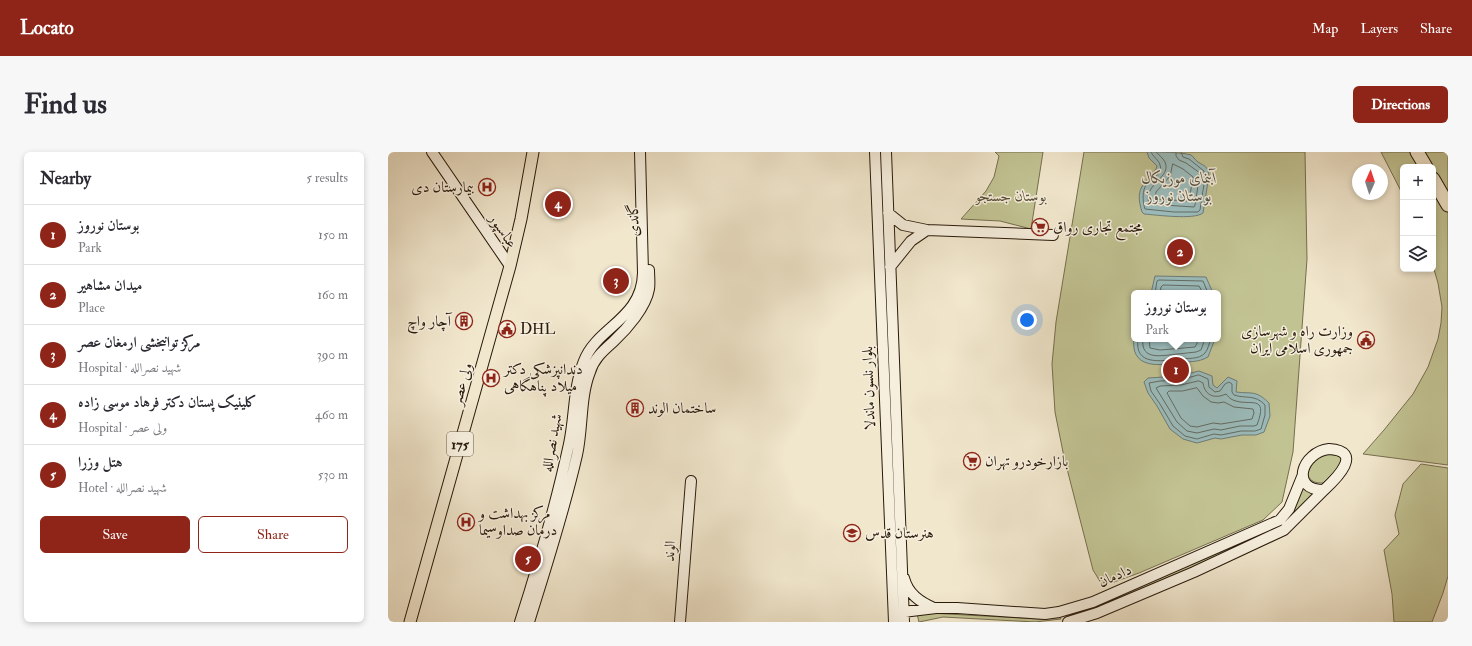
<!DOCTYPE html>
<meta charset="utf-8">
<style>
body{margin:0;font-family:"IM FELL Double Pica",Amiri,serif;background:#f7f7f7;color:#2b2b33}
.controls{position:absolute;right:12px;top:12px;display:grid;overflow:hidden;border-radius:6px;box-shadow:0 2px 6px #0003}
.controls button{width:36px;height:36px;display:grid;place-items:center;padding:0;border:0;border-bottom:1px solid #e1e1e2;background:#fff;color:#2b2b33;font:20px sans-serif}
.compass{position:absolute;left:964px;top:12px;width:36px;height:36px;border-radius:50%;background:#fff;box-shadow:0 2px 6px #0003;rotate:3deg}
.you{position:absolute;left:639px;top:168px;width:14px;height:14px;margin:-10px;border:3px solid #fff;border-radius:50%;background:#1a73e8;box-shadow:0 0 0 6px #1a73e833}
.badge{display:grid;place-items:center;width:26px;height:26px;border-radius:50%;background:#8f2418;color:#fff;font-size:13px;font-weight:700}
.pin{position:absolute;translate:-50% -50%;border:2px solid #fff;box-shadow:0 1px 4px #0006}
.popup{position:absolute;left:743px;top:138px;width:90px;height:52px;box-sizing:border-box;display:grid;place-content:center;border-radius:6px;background:#fff;filter:drop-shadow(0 1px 3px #0005);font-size:13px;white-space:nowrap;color:#7c7c81}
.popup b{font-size:15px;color:#2b2b33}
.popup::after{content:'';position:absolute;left:50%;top:100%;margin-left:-8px;border:8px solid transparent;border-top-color:#fff}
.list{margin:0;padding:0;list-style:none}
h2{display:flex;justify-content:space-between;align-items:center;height:52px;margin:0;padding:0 16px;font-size:17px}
h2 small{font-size:13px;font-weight:400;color:#7c7c81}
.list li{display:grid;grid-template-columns:26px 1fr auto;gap:12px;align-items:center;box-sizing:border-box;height:60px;padding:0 16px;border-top:1px solid #e1e1e2}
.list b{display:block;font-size:15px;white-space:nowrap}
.list p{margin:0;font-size:13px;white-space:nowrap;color:#7c7c81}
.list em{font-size:13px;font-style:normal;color:#7c7c81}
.actions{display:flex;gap:8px;padding:12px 16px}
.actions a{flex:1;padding:9px 0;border:1px solid #8f2418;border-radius:6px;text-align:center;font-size:14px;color:#8f2418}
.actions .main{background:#8f2418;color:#fff}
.icon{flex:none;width:22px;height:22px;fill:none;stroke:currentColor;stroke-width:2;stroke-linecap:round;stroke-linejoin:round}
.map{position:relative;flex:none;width:1060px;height:470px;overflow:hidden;border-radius:6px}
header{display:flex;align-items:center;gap:24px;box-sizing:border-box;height:56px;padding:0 20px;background:#8f2418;color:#fff}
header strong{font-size:19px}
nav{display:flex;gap:22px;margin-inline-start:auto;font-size:14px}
.intro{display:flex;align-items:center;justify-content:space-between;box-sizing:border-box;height:96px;padding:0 24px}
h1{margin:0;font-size:28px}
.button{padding:10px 18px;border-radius:6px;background:#8f2418;color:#fff;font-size:14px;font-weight:700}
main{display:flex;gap:24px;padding:0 24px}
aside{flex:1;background:#fff;border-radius:6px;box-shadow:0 2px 6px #0003}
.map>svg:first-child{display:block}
.green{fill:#c2c393;stroke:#766e4f;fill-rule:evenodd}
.water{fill:#9cbebf;stroke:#6e7c77}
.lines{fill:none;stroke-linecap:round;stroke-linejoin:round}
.shore{stroke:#626c65;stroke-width:1}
.secondary-casing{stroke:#291a0b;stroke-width:12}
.primary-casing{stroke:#291a0b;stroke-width:13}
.highway-casing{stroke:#291a0b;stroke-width:15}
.secondary{stroke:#f6efde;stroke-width:10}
.primary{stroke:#f1e7cd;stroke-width:11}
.highway{stroke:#f1e7cd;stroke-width:13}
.labels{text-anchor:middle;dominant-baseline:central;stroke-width:3;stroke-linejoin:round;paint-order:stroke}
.shield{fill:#f6efde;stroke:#665a4a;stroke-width:1}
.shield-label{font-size:14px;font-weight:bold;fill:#291a0b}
.poi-label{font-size:15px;fill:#291a0b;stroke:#f6efde;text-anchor:start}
.park-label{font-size:15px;font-style:italic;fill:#574d34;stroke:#f6efde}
.street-label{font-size:15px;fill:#291a0b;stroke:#f6efde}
.water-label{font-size:16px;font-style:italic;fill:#51534a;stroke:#f6efde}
</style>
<header>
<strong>Locato</strong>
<nav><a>Map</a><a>Layers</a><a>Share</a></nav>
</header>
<div class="intro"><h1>Find us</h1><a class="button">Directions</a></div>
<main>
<aside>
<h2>Nearby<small>5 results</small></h2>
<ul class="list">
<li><span class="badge">1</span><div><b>بوستان نوروز</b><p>Park</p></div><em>150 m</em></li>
<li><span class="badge">2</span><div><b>میدان مشاهیر</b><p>Place</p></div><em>160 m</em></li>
<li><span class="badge">3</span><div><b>مرکز توانبخشی ارمغان عصر</b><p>Hospital · شهید نصرالله</p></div><em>390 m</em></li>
<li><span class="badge">4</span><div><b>کلینیک پستان دکتر فرهاد موسی زاده</b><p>Hospital · ولی عصر</p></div><em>460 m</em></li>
<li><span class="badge">5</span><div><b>هتل وزرا</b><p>Hotel · شهید نصرالله</p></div><em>530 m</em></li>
</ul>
<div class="actions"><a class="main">Save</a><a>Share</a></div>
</aside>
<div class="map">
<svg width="1060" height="470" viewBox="0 0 1060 470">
<rect width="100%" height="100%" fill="#f1e7cd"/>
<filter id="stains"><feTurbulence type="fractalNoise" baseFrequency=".005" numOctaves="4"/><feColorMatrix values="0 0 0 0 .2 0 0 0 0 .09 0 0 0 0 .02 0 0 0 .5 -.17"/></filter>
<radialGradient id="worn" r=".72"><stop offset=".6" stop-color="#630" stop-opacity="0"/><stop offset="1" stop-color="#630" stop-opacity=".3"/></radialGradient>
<path class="green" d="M 607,0 L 655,0 L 643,77 L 612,69 L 573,67 L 598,39 L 606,25 L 611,4 Z
M 696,0 L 917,0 L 919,107 L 905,300 L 894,350 L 875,368 L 751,421 L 726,430 L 713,431 L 705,418 L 676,305 L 667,260 L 664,212 L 668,170 ZM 746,141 L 830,141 L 830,187 L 746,187 Z
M 993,0 L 1024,0 L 1033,15 L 1015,15 L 1015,43 Z
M 1036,0 L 1060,0 L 1060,40 Z
M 1045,35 L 1060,60 L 1060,313 L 975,302 L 996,278 L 1025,242 L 1040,215 L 1050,187 L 1053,171 L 1054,155 L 1050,131 L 1045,114 Z
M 940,301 L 954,305 L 955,311 L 935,331 C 927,331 923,330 919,322 L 925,307 Z
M 1033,312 L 1060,316 L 1060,424 L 1055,441 L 1044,470 L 1006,470 L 1004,442 L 996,398 L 1011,382 L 1007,363 L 1015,332 Z
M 914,333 L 919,339 L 926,341 L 897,373 L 827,406 L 713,455 L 712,453 L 743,438 L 876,382 C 899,369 909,359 914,333 Z
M 541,461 L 652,467 L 672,465 L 673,467 L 647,470 L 555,465 L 531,470 L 529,462 Z"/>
<path class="water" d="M 759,0 C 770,0 793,0 803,3 C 805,4 807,8 810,10 C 816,14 820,14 821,23 L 815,61 C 806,68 769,63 756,62 L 754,60 C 747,37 754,34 768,17 L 769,14 L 761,6 Z
M 767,124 L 818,125 L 825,141 L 763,141 Z
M 746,185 L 746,187 L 827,187 L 820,205 C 809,211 802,209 789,211 C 768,214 742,216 746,185 Z
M 811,219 L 824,224 L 825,233 L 829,236 L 840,225 L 849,229 L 848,240 C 864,242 868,238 881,251 L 882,264 L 876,280 L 868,283 L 854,283 L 833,287 L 827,286 L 809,291 L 795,287 L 782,277 L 769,254 L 760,241 L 756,230 L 760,226 L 791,224 Z"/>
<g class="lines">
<path class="shore" d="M 763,0 C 765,5 771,8 772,13 C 776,23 760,28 757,35 C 754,42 755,51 757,57 L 786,60 L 810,60 L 812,58 L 816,32 L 816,19 L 801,7 L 795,5 L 793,0
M 768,0 C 771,3 775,6 777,10 C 784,26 755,31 761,52 L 806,55 L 807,53 L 812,21 L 798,11 L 791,8 L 788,4 L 788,0
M 785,12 L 795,17 L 805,25 L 801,49 L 767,47 L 768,40 L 782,24 Z
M 767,141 L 769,129 L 771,128 L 815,129 L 820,141
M 772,141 L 773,135 L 775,133 L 811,134 L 815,141
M 750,187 C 746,214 773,209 790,207 C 798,206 811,208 817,201 C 820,198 821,191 823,187
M 755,187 C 752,210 776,203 790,202 C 796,201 802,201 808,200 L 813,198 L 817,187
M 761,187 L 762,196 L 772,198 L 807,195 L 811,187
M 811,223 L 820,227 L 821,235 L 827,240 L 832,239 L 837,232 L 841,230 L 844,232 L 844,240 L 846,243 C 858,247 867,242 877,253 L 877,263 L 873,277 L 867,279 L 853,279 L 833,283 L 826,282 L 809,287 L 797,284 L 785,274 L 772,252 L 763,239 L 761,231 L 772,229 L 792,228 Z
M 811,229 L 815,231 C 817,244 827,247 838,242 C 840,244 842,247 845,248 C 861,255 881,241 869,273 L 866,274 L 852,274 L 833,278 L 826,277 L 809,281 L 799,279 L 789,270 L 768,236 L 772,234 L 793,233 Z
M 809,236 L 815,244 L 823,250 L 830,251 L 836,250 L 846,255 L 865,257 L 866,261 L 864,267 L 833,272 L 825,271 L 809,275 L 802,274 L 793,266 L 779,241 L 781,239 L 794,239 Z"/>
<g class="secondary-casing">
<path id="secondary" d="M 44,0 L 122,114
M 487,0 L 506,470
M 498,0 L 516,470
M 500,61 L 515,73 L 539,78 L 665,83
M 502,115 L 523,89 L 539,78
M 941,297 C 976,299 949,326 936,338 C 901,338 914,300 941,297 Z
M 516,426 C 520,442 532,450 546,456
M 515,460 L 548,456 L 569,456 L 657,462 L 671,460 L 705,450 L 892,368 L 901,357 L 914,325
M 132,470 C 151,411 168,352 181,292 C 187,264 185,236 196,209 C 209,175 254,167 255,121 L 252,0
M 141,470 C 158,415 176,360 189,303 C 195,276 192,245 202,220 C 206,206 216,198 226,189 C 239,177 258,155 261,137 C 262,131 261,124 261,118
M 292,470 L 303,329
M 680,470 L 709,461 L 806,420 L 896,378 L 936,338"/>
</g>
<g class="primary-casing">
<path id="primary" d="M 22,470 L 122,114 L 133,67 L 145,0"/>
</g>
<g class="highway-casing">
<path id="highway" d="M 1029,0 L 1038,15
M 1045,27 L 1060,53"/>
</g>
<use href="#secondary" class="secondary"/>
<use href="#primary" class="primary"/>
<use href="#highway" class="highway"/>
</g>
<defs>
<g id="hospital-ring" transform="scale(0.9)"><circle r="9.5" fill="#f6efde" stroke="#8f2418" stroke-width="1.5"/><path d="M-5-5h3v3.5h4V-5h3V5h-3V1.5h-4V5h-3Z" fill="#8f2418"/></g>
<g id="supermarket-ring" transform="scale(0.9)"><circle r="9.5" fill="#f6efde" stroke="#8f2418" stroke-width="1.5"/><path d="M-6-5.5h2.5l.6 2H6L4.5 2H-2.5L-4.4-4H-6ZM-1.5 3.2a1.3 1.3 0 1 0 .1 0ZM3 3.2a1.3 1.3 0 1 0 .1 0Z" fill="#8f2418"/></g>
<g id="building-ring" transform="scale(0.9)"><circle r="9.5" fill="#f6efde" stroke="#8f2418" stroke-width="1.5"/><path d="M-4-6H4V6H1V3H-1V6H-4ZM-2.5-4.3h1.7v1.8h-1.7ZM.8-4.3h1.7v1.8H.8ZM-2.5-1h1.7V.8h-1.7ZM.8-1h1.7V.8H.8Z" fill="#8f2418"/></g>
<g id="civic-ring" transform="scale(0.9)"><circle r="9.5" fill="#f6efde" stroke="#8f2418" stroke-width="1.5"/><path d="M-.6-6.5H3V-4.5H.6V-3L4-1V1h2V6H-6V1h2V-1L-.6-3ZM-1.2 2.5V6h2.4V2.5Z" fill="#8f2418"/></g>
<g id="school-ring" transform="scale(0.9)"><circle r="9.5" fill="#f6efde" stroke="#8f2418" stroke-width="1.5"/><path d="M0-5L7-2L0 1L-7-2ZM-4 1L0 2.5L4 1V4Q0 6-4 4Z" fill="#8f2418"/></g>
</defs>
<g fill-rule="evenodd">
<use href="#hospital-ring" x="99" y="35"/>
<use href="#supermarket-ring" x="652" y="75"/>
<use href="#building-ring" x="76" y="169"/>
<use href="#civic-ring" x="119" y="177"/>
<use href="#civic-ring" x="978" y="188"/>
<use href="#hospital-ring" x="103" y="226"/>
<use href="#building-ring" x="247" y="256"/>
<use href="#supermarket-ring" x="584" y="309"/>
<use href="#hospital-ring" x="78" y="370"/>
<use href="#school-ring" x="464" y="381"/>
</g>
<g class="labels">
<rect class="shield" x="59" y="280" width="26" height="24" rx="3"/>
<g class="shield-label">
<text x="72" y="292">175</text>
</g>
<g class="poi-label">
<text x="86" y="35" text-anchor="end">بیمارستان دی</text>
<text x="665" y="75">مجتمع تجاری رواق</text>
<text x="63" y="169" text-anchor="end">آچار واچ</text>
<text x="132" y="177">DHL</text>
<text x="965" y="179" text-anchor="end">وزارت راه و شهرسازی<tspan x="965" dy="17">جمهوری اسلامی ایران</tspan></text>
<text x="116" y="217">دندانپزشکی دکتر<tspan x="116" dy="17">میلاد پناهگاهی</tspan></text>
<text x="260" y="256">ساختمان الوند</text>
<text x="597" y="309">بازارخودرو تهران</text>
<text x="91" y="361">مرکز بهداشت و<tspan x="91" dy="17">درمان صداوسیما</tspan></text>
<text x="477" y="381">هنرستان قدس</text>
</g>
<g class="park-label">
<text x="623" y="44">بوستان جستجو</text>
</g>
<g class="street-label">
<text transform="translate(245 68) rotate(-90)">گاندی</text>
<text transform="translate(115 79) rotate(56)">عباسپور</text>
<text transform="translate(74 232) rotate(-74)">ولی عصر</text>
<text transform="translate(481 236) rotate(-92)">بلوار نلسون ماندلا</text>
<text transform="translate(164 291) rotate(-80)">شهید نصرالله</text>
<text transform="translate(282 399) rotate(-86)">الوند</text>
<text transform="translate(727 424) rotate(-24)">دادمان</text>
</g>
<g class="water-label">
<text x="791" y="26">آبنمای موزیکال<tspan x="791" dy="18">بوستان نوروز</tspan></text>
</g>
</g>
<rect width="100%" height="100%" filter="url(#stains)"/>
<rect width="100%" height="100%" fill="url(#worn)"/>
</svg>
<div class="controls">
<button>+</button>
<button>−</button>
<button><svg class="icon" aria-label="layers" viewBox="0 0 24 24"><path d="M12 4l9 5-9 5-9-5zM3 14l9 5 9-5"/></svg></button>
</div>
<svg class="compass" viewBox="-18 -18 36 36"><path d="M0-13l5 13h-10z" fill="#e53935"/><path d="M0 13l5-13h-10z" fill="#7c7c81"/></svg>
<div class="you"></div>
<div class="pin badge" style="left:788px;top:218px">1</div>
<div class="popup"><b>بوستان نوروز</b>Park</div>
<div class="pin badge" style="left:792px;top:100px">2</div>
<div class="pin badge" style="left:228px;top:129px">3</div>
<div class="pin badge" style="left:170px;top:52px">4</div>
<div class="pin badge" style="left:140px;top:407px">5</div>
</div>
</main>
